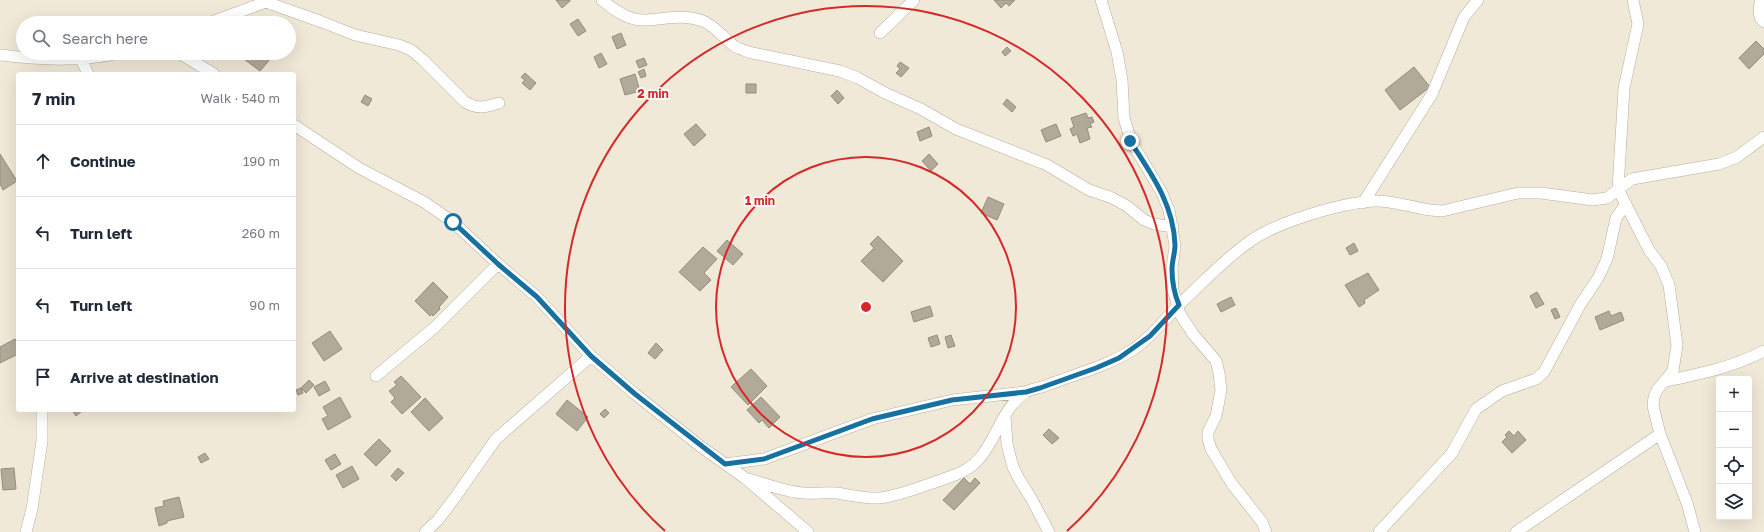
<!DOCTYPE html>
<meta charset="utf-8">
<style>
body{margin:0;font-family:"Golos Text",sans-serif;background:#f2f2f3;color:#1f2937}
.controls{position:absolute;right:12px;bottom:12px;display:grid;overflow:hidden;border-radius:4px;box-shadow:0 4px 16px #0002}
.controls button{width:36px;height:36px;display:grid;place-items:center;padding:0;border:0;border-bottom:1px solid #e0e1e3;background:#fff;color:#1f2937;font:20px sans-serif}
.stop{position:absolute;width:12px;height:12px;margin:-9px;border:3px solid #1771a0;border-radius:50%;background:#fff}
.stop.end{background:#1771a0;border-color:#fff;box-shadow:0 1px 4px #0008}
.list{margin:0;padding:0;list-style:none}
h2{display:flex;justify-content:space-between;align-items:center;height:52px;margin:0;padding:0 16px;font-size:17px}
h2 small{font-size:13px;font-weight:400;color:#747a83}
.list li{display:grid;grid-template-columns:26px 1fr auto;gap:12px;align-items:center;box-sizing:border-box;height:72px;padding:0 16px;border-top:1px solid #e0e1e3}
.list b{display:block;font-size:15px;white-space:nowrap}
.list em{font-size:13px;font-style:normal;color:#747a83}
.icon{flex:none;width:22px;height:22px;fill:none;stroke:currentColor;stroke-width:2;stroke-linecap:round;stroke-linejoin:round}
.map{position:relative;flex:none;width:1764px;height:532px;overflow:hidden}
.search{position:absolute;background:#fff;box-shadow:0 4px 16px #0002;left:16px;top:16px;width:280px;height:44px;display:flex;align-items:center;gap:10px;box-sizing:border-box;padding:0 14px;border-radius:22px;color:#747a83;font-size:15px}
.panel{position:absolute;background:#fff;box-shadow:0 4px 16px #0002;left:16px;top:72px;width:280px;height:340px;border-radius:4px}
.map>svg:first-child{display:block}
.building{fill:#b2aa99;stroke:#948d7c}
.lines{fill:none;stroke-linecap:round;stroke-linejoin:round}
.street-casing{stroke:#b5ae9d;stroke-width:12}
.street{stroke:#fff;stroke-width:11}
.route{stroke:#1771a0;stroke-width:5}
.ring{fill:none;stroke:#d62828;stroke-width:2}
.centre{fill:#d62828;stroke:#fff;stroke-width:2}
.ring-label{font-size:12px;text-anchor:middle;font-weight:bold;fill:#d62828;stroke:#fff;stroke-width:3.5;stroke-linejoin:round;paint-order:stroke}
</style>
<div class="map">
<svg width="1764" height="532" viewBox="0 0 1764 532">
<rect width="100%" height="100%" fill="#f1e9d7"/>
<path class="building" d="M 556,0 L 570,0 L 570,1 L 562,8 Z
M 994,0 L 1015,0 L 1009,6 L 1006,3 L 1001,8 Z
M 578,19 L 586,31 L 578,36 L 570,24 Z
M 621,33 L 626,45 L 617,49 L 612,37 Z
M 1756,41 L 1764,49 L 1764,54 L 1749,69 L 1739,58 Z
M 1007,47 L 1011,51 L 1005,56 L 1002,52 Z
M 242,53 L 258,53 L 260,54 L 265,53 L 271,58 L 260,71 L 240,56 Z
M 601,53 L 607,64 L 599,68 L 594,57 Z
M 644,58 L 647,65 L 639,68 L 636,61 Z
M 900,62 L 909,68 L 901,77 L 896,73 L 900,69 L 897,66 Z
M 1414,67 L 1430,87 L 1400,110 L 1385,90 Z
M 644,69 L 646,76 L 641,78 L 638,72 Z
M 525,73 L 536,83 L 530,90 L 522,83 L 525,80 L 521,77 Z
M 635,74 L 640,91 L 625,95 L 620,79 Z
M 746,84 L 756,84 L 756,93 L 746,93 Z
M 837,90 L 844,98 L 838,104 L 831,96 Z
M 365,95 L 372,99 L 368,106 L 361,102 Z
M 1007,99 L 1016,107 L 1012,112 L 1003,104 Z
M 1086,113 L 1088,118 L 1092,117 L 1094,122 L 1090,124 L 1092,127 L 1087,128 L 1090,139 L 1080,143 L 1077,134 L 1073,136 L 1070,129 L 1074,127 L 1071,118 Z
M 696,124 L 706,135 L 694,146 L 684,134 Z
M 1056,124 L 1061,136 L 1046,142 L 1041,130 Z
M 929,127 L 932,136 L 920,141 L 917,132 Z
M 0,154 L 17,181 L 3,190 L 0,184 Z
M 929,154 L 938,164 L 931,171 L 922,161 Z
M 988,197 L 1004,204 L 997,220 L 981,213 Z
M 878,236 L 903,261 L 883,282 L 861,261 L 874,248 L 870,244 Z
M 727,240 L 743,254 L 733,265 L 717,251 Z
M 1354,243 L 1358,251 L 1350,255 L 1346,248 Z
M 703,247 L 717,259 L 704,273 L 711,280 L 700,291 L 679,272 Z
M 1368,273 L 1379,290 L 1364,300 L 1365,303 L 1359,307 L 1345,285 Z
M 433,282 L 448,297 L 439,307 L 440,309 L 433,316 L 432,314 L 430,316 L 415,301 Z
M 1537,292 L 1544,304 L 1536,308 L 1530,296 Z
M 1231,297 L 1235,305 L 1221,312 L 1217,304 Z
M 930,306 L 933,316 L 914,322 L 911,312 Z
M 1556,308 L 1560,317 L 1555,319 L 1551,310 Z
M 1609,311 L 1611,316 L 1621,312 L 1624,320 L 1600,330 L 1595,317 Z
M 330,331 L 342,349 L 324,361 L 312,343 Z
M 937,335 L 940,344 L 931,347 L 928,338 Z
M 951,335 L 955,346 L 948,348 L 945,337 Z
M 15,339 L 18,344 L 18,354 L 0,363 L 0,347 Z
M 656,343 L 663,350 L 655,359 L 648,353 Z
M 751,369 L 767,386 L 748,405 L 731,387 Z
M 401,376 L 421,397 L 402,414 L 391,402 L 395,398 L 389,391 L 397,385 L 394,382 Z
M 309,380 L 314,385 L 306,393 L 301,388 Z
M 325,381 L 330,390 L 319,396 L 314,387 Z
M 301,388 L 303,393 L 298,395 L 296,390 Z
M 340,397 L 351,417 L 328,430 L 322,419 L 328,416 L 323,407 Z
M 761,397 L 780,417 L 769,428 L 762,420 L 759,423 L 747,410 Z
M 425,398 L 443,418 L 429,431 L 411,412 Z
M 567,400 L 588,417 L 577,431 L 556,414 Z
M 605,409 L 609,413 L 604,418 L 600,414 Z
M 72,410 L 83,410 L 76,416 Z
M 1049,429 L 1059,438 L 1052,444 L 1043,435 Z
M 1509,431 L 1514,436 L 1518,431 L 1526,440 L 1512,453 L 1502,442 L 1507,437 L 1505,435 Z
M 379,439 L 391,451 L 376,466 L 364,454 Z
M 205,453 L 209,459 L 201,463 L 198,457 Z
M 335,454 L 341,464 L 331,470 L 325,460 Z
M 352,466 L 359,479 L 343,488 L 336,475 Z
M 14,468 L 16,489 L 3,490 L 1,469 Z
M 398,468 L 404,473 L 396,481 L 391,476 Z
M 964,478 L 970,484 L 975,478 L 980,483 L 954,510 L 943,500 Z
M 179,497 L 184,517 L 167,521 L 167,523 L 159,526 L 155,508 L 164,506 L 163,501 Z"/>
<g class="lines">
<g class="street-casing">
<path id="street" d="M 602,0 C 614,10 629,21 645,20 C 666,19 683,14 703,21 C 715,26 724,38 734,46 C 738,48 744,50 748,52 L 840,71 L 858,78 L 885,93 L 921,109 L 956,129 L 1047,165 L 1089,190 L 1110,197 L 1127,206 L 1144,220 L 1154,224 L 1173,227
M 1101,0 L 1117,52 L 1122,80 L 1124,118 L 1131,141 L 1162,193 L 1169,210 L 1175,246 L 1172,268 L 1173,290 L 1180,314 L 1193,334 L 1216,361 L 1219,373 L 1221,390 L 1216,416 L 1208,432 L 1208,439 L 1211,449 L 1232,484 L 1262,522 L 1266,532
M 1633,0 L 1638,24 L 1624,88 L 1618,189 L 1649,250 L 1661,266 L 1669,285 L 1677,345 L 1673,371 L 1657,390 L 1654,397 L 1653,406 L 1660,434 L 1687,503 L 1695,532
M 1761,0 C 1759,7 1757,17 1764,22
M 266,2 L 322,22 L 355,35 L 399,45 L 411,50 L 422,59 L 465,102 C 479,110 485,107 499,103
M 209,23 L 271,0
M 880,33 L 914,0
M 179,53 L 214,74
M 0,55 C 39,60 81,62 120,53
M 81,59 L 88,74
M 294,125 L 359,168 L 424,202 L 453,222 L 498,264 L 537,297 L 591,356 L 635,394 L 700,446 L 745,478 L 808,532
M 1363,203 L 1432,94 L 1464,17 L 1478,0
M 376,376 L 435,327 L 498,264
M 1666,381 C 1700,374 1733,367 1764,351
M 1005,416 L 1007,444 L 1013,467 L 1019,479 L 1031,498 L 1049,532
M 725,464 L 764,459 L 872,419 L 952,400 L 1026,392
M 745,478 C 764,483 784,492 804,493 C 815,494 825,492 836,493 C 851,495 865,499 880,498 C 898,496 921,487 938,481 C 952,476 967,472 977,461 C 997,441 1001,408 1026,392 C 1031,389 1039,388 1045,386 C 1075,374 1106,367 1134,349 C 1153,336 1166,317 1183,301 C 1204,281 1225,259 1249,242 C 1276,222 1341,203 1374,201 C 1397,200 1419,211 1442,211 L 1518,193 L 1541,193 L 1593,200 L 1599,199 L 1607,198 L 1632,179 L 1719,164 L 1737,157 L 1764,137
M 26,532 L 32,509 L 42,441 L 42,410
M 425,532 L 438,520 L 456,496 L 496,439 L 591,356
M 1379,532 L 1452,453 L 1476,409 L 1502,391 L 1536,379 L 1544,372 L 1580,305 L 1598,278 L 1607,259 L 1616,218 L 1626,204
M 1516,532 L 1660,434"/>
</g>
<use href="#street" class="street"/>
</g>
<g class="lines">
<path class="route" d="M 453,222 L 498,264 L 537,297 L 591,356 L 635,394 L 725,464 L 764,459 L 872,419 L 952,400 L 1026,392 L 1040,388 L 1096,368 L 1119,358 L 1150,336 L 1179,305 C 1174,293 1172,282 1172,269 C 1172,261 1175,253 1175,245 C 1174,205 1151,173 1130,141"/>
</g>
<g class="ring">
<circle cx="866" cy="307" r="150"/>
<path d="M665 531A301 301 0 1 1 1067 531"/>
</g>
<circle cx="866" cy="307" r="6" class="centre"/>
<g class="ring-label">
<text x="653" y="98">2 min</text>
<text x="760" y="205">1 min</text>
</g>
</svg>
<div class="controls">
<button>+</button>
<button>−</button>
<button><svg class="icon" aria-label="locate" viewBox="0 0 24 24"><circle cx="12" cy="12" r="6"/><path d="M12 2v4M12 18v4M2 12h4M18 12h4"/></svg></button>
<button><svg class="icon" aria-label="layers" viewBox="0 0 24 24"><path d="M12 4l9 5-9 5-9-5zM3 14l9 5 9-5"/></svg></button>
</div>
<div class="stop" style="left:453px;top:222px"></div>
<div class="stop end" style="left:1130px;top:141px"></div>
<div class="search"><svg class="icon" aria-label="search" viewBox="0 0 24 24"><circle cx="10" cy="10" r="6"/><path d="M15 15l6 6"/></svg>Search here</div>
<section class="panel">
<h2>7 min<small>Walk · 540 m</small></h2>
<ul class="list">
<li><svg class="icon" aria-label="ahead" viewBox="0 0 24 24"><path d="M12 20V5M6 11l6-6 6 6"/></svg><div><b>Continue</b></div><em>190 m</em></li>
<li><svg class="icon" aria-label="left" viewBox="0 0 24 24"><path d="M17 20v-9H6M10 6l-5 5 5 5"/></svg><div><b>Turn left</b></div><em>260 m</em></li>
<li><svg class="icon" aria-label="left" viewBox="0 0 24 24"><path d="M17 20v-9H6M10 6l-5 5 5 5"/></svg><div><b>Turn left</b></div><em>90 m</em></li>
<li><svg class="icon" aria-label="arrive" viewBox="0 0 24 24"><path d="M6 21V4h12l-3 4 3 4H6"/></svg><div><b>Arrive at destination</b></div></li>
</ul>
</section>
</div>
